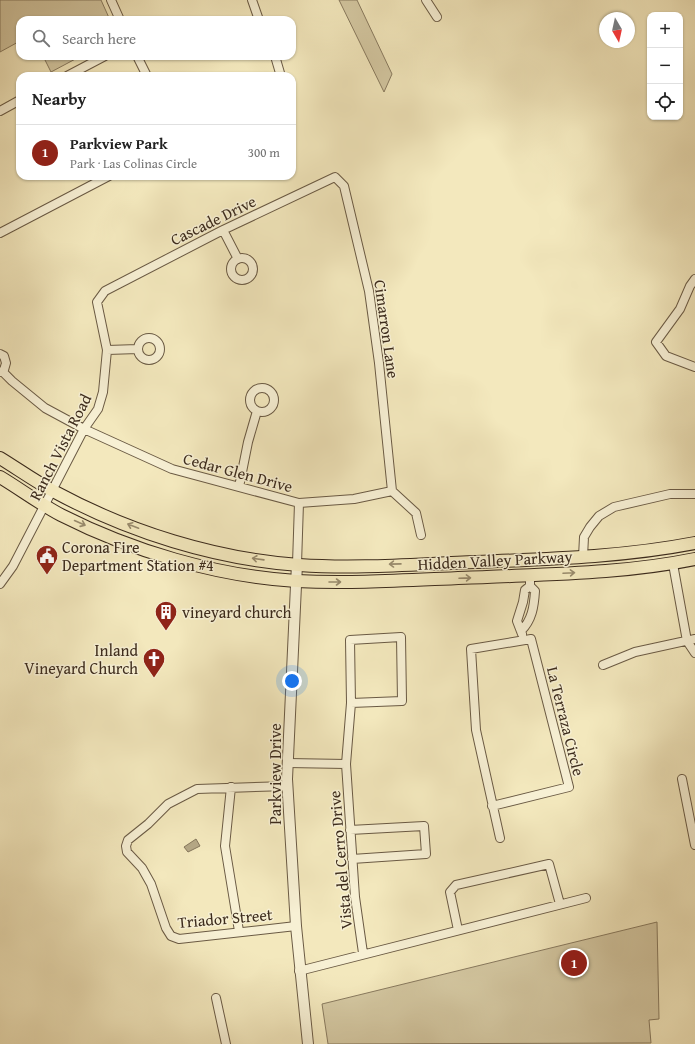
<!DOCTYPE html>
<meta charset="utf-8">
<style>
body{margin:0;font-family:"Gentium Book Plus",serif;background:#f6f6f6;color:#222}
.controls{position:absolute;right:12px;top:12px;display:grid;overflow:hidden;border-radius:8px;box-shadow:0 1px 3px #0004}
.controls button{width:36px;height:36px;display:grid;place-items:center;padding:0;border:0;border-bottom:1px solid #e0e0e0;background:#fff;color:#222;font:20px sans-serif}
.compass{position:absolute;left:599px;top:12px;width:36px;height:36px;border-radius:50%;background:#fff;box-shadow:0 1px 3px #0004;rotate:171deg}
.you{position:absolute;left:292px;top:681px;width:14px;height:14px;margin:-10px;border:3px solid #fff;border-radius:50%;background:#1a73e8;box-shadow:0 0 0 6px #1a73e833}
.badge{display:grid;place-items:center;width:26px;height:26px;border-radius:50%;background:#8f2418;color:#fff;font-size:13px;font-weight:700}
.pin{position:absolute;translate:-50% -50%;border:2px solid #fff;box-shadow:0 1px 4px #0006}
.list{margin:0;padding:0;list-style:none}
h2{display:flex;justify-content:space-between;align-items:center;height:52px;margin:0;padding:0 16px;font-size:17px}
h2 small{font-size:13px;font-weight:400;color:#767676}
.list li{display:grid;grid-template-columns:26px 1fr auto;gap:12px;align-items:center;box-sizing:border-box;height:56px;padding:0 16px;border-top:1px solid #e0e0e0}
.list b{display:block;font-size:15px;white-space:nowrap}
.list p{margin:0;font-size:13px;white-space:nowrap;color:#767676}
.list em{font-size:13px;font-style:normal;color:#767676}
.icon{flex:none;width:22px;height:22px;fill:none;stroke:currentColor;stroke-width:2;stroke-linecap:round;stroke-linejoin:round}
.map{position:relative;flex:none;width:695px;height:1044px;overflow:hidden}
.search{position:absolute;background:#fff;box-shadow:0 1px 3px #0004;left:16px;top:16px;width:280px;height:44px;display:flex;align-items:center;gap:10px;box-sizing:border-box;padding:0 14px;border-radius:12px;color:#767676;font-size:15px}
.panel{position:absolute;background:#fff;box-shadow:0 1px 3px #0004;left:16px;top:72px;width:280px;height:108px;border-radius:12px}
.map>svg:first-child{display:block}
.green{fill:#d4c8a2;stroke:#887a5f}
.water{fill:#b5a886;stroke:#85765c}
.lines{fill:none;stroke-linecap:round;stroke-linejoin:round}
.minor-casing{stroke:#6a5a44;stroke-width:10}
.tertiary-casing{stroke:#6a5a44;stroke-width:12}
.primary-casing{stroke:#3c2b1c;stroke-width:14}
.minor{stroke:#f7f0d4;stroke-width:8}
.tertiary{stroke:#f7f0d4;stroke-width:10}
.primary{stroke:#f3e8bd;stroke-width:12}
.oneway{stroke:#988a6c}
.labels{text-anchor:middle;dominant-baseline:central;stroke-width:3;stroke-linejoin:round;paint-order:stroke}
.street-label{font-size:16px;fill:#3c2b1c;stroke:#f7f0d4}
.poi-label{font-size:16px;fill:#3c2b1c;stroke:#f7f0d4;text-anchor:start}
</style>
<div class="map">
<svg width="695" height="1044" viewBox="0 0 695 1044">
<rect width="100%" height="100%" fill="#f3e8bd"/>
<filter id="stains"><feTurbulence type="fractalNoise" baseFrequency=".005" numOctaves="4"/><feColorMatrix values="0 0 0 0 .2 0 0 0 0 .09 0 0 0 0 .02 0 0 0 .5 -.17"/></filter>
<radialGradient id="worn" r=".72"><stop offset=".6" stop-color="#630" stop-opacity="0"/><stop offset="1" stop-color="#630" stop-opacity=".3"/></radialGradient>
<path class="green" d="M 0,0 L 101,0 L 110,20 L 20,20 L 20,41 L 0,52 Z
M 339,0 L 357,0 L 392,74 L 384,92 Z
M 43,56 L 81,56 L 51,72 Z
M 657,922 L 659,1019 L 649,1020 L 651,1043 L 328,1044 L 322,1004 Z"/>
<path class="water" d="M 196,839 L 200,846 L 188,852 L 184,847 Z"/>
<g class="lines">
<g class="minor-casing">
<path id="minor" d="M 111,0 L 120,20
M 252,0 L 259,20
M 426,0 L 437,17
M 137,56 L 147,76
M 275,56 L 280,73 L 277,76
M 67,76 L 105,56
M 0,111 L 20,100
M 223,230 L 238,259
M 0,233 L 109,176
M231 269a11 11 0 1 1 22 0a11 11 0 1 1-22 0Z
M 695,279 L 690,286 L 680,309 L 656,342 L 666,356 L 695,367
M138 349a11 11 0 1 1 22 0a11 11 0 1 1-22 0Z
M 107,350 L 138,349
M 0,354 L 4,356 L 6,363 L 4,370 L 0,372
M 2,371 L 12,381 L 45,408 L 84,429 L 172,469 L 299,503 L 354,499 L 392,491
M250 400a12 12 0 1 1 24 0a12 12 0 1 1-24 0Z
M 239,487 L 248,442 L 257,411
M 392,491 L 416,513 L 421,535
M 583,557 L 584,537 L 590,527 L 599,516 L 614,507 L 670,494 L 695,494
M 297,564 L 299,503
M 673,564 L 687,641 L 695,653
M 0,584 L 13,566 L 84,429 L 98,409 L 103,392 L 107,350 L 97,302 L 105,291 L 223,230 L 335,177 L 344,186 L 369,291 L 379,363 L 392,491
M 521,631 C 532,620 534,607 535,591 L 530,586 L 530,575
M 522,634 L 517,621 L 523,602 L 525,590 L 530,586
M 603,665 L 635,652 L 695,639
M 351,703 L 402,701 L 401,637 L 350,640 L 351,703 L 346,764 L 355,897 L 363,953
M 288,763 L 346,764
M 682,779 L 695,845
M 288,786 L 197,789 L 168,804 L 148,824 L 128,840 L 126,846 L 127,852 L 142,868 L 151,884 L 166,928 L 171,936 L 179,939 L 296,926
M 231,787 L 225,846 L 239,931
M 492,806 L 569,787 L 531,639 L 471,649 L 476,730 L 500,838
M 350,830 L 424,826 L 426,854 L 352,859
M 458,930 L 450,892 L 456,885 L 549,864 L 560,904
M 299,971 L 586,898
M 216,998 L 226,1044"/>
</g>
<g class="tertiary-casing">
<path id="tertiary" d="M 297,564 L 287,779 L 296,926 L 308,1044"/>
</g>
<g class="primary-casing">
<path id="primary" d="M 0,458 C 18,469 36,482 55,492 C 129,532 215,559 299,565 C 358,569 417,564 476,562 C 549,559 623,557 695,543
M 0,477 C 20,489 40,504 61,515 C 132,551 216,576 296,581 C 359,584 423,579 487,577 C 556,574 627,573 695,559"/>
</g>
<use href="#minor" class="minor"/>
<use href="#tertiary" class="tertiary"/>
<use href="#primary" class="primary"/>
</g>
<defs><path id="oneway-shaft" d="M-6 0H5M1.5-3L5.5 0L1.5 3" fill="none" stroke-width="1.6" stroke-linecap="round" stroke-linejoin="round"/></defs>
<g class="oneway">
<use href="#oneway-shaft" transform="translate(80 523) rotate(24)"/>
<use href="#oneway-shaft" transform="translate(133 526) rotate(-159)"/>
<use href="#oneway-shaft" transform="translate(258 559) rotate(-172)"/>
<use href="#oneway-shaft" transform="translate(395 564) rotate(179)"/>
<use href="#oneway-shaft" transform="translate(569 573) rotate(-3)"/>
<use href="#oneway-shaft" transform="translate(465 578) rotate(-2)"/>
<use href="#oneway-shaft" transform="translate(335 582)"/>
</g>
<defs>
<g id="civic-pin" transform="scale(1.15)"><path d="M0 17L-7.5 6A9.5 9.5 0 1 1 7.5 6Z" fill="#8f2418" stroke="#f7f0d4"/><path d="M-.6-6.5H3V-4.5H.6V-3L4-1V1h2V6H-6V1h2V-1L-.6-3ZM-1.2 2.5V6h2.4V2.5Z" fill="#fff"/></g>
<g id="building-pin" transform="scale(1.15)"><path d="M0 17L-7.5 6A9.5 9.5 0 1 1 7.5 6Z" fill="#8f2418" stroke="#f7f0d4"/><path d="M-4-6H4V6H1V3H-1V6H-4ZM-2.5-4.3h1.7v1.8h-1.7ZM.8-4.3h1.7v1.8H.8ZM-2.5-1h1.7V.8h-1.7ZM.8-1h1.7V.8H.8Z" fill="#fff"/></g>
<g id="church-pin" transform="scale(1.15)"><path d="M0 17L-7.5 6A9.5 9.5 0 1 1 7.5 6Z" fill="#8f2418" stroke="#f7f0d4"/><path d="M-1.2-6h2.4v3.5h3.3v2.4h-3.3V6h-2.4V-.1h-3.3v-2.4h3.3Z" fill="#fff"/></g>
</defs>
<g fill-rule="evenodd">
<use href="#civic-pin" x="47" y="556"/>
<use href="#building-pin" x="166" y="612"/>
<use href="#church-pin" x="154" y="659"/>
</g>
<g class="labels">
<g class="street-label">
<text transform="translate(213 220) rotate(-26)">Cascade Drive</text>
<text transform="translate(387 329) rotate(82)">Cimarron Lane</text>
<text transform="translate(60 447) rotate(-63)">Ranch Vista Road</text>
<text transform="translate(238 472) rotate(15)">Cedar Glen Drive</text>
<text transform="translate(495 560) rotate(-3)">Hidden Valley Parkway</text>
<text transform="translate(566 721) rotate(76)">La Terraza Circle</text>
<text transform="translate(275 774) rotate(-90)">Parkview Drive</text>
<text transform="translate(340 860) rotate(-95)">Vista del Cerro Drive</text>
<text transform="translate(225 918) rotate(-5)">Triador Street</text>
</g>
<g class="poi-label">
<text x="62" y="547">Corona Fire<tspan x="62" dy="18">Department Station #4</tspan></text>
<text x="182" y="612">vineyard church</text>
<text x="138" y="650" text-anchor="end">Inland<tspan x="138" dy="18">Vineyard Church</tspan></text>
</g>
</g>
<rect width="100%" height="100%" filter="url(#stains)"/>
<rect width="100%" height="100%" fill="url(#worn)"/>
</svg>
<div class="controls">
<button>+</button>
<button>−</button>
<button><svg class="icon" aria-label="locate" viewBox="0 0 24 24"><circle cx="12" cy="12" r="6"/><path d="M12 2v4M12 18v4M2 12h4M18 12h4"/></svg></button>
</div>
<svg class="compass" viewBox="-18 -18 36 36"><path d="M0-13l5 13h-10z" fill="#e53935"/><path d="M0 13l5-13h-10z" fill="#767676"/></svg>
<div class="you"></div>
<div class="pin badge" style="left:574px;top:963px">1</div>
<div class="search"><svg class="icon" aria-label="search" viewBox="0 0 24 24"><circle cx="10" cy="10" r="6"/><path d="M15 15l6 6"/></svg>Search here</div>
<section class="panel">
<h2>Nearby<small></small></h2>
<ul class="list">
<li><span class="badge">1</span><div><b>Parkview Park</b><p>Park · Las Colinas Circle</p></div><em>300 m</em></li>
</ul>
</section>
</div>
